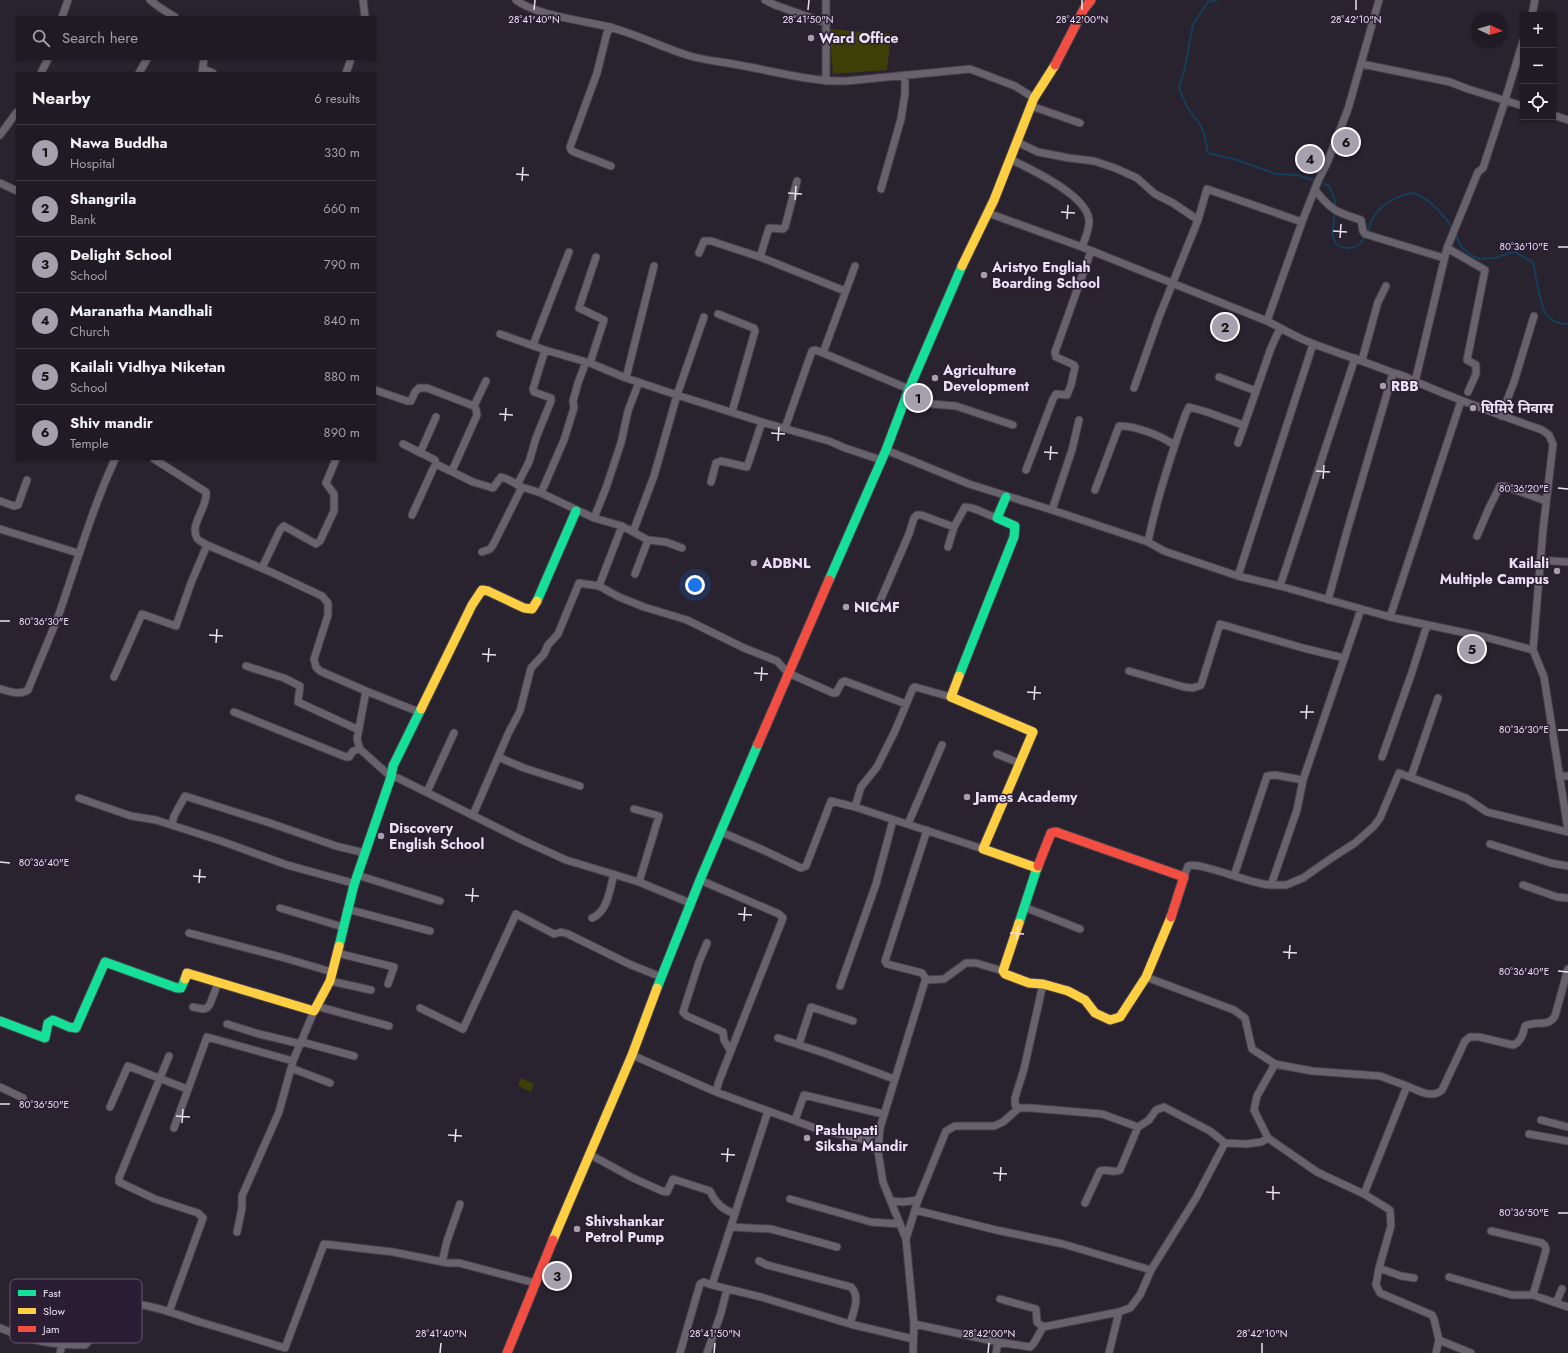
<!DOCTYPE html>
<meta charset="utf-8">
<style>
body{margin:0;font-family:Jost,"Noto Sans Devanagari",sans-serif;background:#2c2730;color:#f1f3f6}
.controls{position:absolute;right:12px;top:12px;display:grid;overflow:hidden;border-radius:0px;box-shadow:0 1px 3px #0004}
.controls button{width:36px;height:36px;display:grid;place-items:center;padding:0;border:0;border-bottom:1px solid #3c3841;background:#1f1a23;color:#f1f3f6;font:20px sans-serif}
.compass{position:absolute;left:1472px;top:12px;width:36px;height:36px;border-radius:50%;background:#1f1a23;box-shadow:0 1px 3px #0004;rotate:94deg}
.you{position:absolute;left:695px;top:585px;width:14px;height:14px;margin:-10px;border:3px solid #fff;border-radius:50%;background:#1a73e8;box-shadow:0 0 0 6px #1a73e833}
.badge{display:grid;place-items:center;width:26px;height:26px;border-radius:50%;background:#a69fae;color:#111;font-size:13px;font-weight:700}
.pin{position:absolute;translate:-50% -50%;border:2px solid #fff;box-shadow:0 1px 4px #0006}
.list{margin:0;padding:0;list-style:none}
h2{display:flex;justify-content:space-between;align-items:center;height:52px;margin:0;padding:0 16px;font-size:17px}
h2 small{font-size:13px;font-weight:400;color:#a1a1a6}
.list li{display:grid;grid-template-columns:26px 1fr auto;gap:12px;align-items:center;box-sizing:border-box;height:56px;padding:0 16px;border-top:1px solid #3c3841}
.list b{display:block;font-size:15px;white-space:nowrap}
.list p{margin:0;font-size:13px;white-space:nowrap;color:#a1a1a6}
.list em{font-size:13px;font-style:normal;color:#a1a1a6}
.icon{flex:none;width:22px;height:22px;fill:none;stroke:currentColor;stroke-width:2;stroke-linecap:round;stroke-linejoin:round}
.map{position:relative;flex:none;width:1568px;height:1353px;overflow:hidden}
.search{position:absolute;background:#1f1a23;box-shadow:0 1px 3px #0004;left:16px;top:16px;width:360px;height:44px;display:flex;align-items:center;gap:10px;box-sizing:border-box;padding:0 14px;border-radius:0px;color:#a1a1a6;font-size:15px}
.panel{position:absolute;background:#1f1a23;box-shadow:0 1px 3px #0004;left:16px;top:72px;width:360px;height:388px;border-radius:0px}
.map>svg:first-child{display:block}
.green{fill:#3c3f06}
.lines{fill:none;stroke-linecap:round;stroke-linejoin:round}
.stream{stroke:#153d5c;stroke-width:2}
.street-casing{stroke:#453f4a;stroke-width:9}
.fast-casing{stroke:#453f4a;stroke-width:11}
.slow-casing{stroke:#453f4a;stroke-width:11}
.jam-casing{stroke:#453f4a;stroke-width:11}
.street{stroke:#67626c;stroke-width:7}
.fast{stroke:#16e098;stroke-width:9}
.slow{stroke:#ffcf43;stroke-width:9}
.jam{stroke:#f24e42;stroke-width:9}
.ticks{fill:none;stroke:#eae2f2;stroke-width:1.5}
.poi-dot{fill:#a69fae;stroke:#2a1d34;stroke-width:1.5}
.labels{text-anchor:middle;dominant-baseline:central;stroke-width:3;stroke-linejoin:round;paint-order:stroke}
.poi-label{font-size:14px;font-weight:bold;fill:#eae2f2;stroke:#2a1d34;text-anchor:start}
.key{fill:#2a1d34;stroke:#64586d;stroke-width:1}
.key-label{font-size:11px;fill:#eae2f2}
.ticks-label{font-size:10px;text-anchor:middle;fill:#eae2f2;stroke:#2a1d34;stroke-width:3;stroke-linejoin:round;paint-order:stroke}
</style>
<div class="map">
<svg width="1568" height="1353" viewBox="0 0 1568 1353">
<rect width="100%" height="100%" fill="#29222f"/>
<path class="green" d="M 829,29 L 891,34 L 887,70 L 833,74 Z
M 521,1078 L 534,1084 L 531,1092 L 518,1086 Z"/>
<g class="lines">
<path class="stream" d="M 1217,0 L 1208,2 L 1193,24 L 1185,67 L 1179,88 L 1187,107 L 1199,123 L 1204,133 L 1208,153 L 1237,160 L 1276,174 L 1298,175 L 1316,181
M 1320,182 L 1329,186 L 1335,200 L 1335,206
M 1335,213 L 1332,234 L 1336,244 C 1348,251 1358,249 1365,237
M 1368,233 C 1370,228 1370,222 1373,218 C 1381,204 1398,195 1414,193 C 1431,200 1444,215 1453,229
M 1455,233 L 1461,247 L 1471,255 L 1479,259 L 1495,258 L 1509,253 L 1515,252 L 1533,262 C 1536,273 1540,310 1548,317 C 1553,322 1560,324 1568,324"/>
<g class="street-casing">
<path id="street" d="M 150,0 L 159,7 L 175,17
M 363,0 L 365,17
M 516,0 C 535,15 585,21 609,27 C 637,34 663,48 690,56 C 707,61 726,62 744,66 C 777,72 812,82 846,81 L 970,69 L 1015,86 L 1034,98
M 765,0 L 775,5 L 826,23
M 1532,15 L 1535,0
M 62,17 L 68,0
M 1362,64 L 1450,82 L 1468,89 L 1523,106
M 203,69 L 213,73
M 41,73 L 48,59
M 139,73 L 147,59
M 202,73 L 204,59
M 346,73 L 351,59
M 826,81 L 826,0
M 1505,100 L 1523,41
M 1031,106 L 1080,123
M 1553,115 L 1568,120
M 0,135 L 17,112
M 1017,142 L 1038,152 L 1069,158 L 1094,161 L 1115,168 L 1137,178 L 1155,194 L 1173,203 L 1198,220
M 1010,159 C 1030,169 1087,195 1089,220 C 1090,228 1085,239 1082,247
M 611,166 L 574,152 L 571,150 L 570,147 L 597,73 L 607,33 L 611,27
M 0,183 L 17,191
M 881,189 L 901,119 L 905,93 L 905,75
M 1315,190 C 1332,211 1336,212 1361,220 L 1363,231 L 1365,234 L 1444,258
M 988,213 L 1082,247 L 1267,321 L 1302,222 L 1318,181 L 1327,163 L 1348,109 L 1379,0
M 1447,248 L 1485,270 L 1467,360 L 1476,365 L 1476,374 L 1468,392
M 699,253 L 704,241 L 711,241 L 760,257 L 845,291
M 760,257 L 769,228 L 783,229 L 785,227 L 797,181
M 855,266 L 823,353 L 909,389
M 718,314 L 751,327 L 754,328 L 755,331 L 732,412
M 1267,321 C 1283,329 1297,338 1314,344 C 1340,354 1366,362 1391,372 C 1397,374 1403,375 1408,378 C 1451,398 1497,414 1542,430 L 1549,435 L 1553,444 L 1543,530 L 1533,650 L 1544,677 L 1568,830
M 500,334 L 545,350 L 590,363 L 626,378 L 677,395 L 762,422 L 829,441 L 845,448 L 881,460
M 533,345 L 569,252
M 1362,360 L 1378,302 L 1386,286
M 590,363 L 604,320 L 579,308 L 596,257
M 1219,377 L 1256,391
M 626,378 L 654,266
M 1415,382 L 1447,248 L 1478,172 L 1483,168 L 1505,101
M 1134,388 L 1159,317 L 1198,220 L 1207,189 L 1302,222
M 375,390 L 407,401 L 411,401 L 415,392 L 419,388 L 427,388 L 474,406 L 476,409 L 477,415 L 452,471
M 907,396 L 932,404 L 956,406 L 1013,425
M 474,406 L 486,381
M 1501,416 L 1514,382 L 1534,316
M 785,428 L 812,351 L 815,350 L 823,353
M 1238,443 L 1271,348 L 1280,328
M 403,444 L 435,460 L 436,464 L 473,482 L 493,488 L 501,477 L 507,479 L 522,487 L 541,493 L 594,518 L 622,526 L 648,540 L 635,574
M 886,450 L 969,484 L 1052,510 L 1148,542 L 1164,551 L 1238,576 L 1280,586 L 1390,617 L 1485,637 L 1533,650
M 420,453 L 436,417
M 154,459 L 206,492 C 208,507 189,525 197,538 C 198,541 204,543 207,545 L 273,573 L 322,596 L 328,603 L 328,615 L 314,659 L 316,667 L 320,671 L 366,691 L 357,739 L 360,749 L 391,777 L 398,778 L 520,839 L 566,860 L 639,882 L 690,903
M 1026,470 L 1053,399 L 1056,394 L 1067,395 L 1071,385 L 1075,367 L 1074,365 L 1056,357 L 1055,352 L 1091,251
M 711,482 L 716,463 L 721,461 L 747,467 L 762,422
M 517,485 L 529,462 L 536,438 L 551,401 L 551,398 L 534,392 L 533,389 L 545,350
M 1095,490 L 1119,426 C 1134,425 1162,436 1174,445
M 541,493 L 564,440 L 574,408 L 573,401 L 578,383 L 586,362
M 0,501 L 14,506 L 18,505 L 27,480
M 1052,510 L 1072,450 L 1079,420
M 412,515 L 433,469 L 436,464
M 594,518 L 606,488 L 621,443 L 628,411 L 639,382
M 622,526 L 599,586 L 619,597 L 644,607 L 687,620 L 744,648 L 777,661 L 788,673 L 833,693 L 836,693 L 842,682 L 845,681 L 906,704
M 0,529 L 78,553
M 633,532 L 654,476 L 677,395 L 704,317
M 1477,536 L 1489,508 L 1500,486 L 1504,486 L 1546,501
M 648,540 L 666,542 L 682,548
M 1148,542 C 1157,497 1171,455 1186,413 L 1189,407 L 1207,412 L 1243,425
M 948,547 L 954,527 L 965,507 C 976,507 986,515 997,518
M 482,552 L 490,549 L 493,545 L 522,487
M 1540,560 L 1568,562
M 262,568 L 280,530 L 284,526 L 316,544 L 320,541 L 334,511 L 334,494 L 326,483 L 336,459
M 1238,576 L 1313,344
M 1280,586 L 1355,358
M 1328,600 L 1347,531 L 1393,373
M 877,608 L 909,534 L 914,518 L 917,515 L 921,515 L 954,527
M 1390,617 L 1461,401
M 246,666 L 284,678 L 300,686 L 298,702 L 359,730
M 1129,671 L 1184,687 L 1193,688 L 1201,685 L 1220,624 L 1303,648 L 1344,658
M 114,677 L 142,614 L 176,626 L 191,583 L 207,545
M 0,689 C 9,691 19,696 28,690 C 38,665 49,640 59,614 C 77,562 92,509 115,459
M 366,691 L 419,712
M 234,712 L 346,757 L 349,757 L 353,751 L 360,749
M 997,754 L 1019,763
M 498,757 L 524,768 L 580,786
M 1382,757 L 1411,675 L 1427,625
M 1559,776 L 1568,776
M 1411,777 L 1438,698
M 427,792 L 454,733
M 79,798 L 131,816 L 156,820 L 221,841 L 287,865 L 349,882 L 354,885
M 855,807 L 861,787 L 877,767 L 895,731 L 913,688 L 915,687 L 951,697
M 634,809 L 659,816 L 639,882
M 473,815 L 508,734 L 520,711 L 531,668 L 544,654 L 548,645 L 558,634 L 579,583 L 599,586
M 908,824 L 942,745
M 172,825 L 174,816 L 185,796 L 270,823 L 336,846 L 365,853
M 927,830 L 885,961 L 887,964 L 922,973 L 927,980
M 721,832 L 761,849 L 801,868 L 806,866 L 831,801 L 855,807 L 983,849
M 1490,844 L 1551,863 L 1568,866
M 357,875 L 440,901
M 1234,876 L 1267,776 L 1275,775 L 1303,780
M 1184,877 L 1188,866 C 1200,861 1252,885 1271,885 L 1297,810 L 1303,780 L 1361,609
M 700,880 L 779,914 L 783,918 L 719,1081 L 716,1092
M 1271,885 L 1286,885 L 1303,878 L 1333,857 L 1355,843 L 1374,826 L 1380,818 L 1399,773 L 1466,798 L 1487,812 L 1568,832
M 1523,885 L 1557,897 L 1568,898
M 1024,907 L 1080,929
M 280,908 L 343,927
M 347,909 L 430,931
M 592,918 C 608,912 610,888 614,874
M 189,933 L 281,957 L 332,972
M 707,943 L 699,962 L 683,1012 L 687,1016 L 723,1032 L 724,1040 L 730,1050
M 337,953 L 394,967 L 388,984
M 1146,977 L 1234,1010 L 1245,1018 L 1252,1049 L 1275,1064
M 330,981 L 371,990
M 840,986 L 876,884 L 893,820
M 316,1006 L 389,1026
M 193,1007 L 203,1009 L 207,1008 L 210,1004 L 218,983
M 420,1008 L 463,1029 L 516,914 L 554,934 L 561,932 L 568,934 L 629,964 L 661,977
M 227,1024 L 259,1034 L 301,1044
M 778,1038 L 827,1054 L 894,1079
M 302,1042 L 354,1056
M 799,1044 L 811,1007 L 853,1021
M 632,1055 L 716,1092 L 815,1128 L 865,1140 L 880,1128 L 925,981 L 927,980 L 944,979 L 966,963 L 976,963 L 1003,971
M 169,1056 L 119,1178 L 119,1182 L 155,1199 L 198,1213 L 203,1218 L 169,1312
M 291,1068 L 330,1083
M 0,1087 L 23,1098
M 110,1107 L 128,1066 L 187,1089
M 1019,1108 L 1015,1105 L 1015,1098 L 1024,1069 L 1043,984
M 768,1111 L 712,1285 L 761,1297 L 850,1324 L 913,1339
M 795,1120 L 804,1095 L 883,1114
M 1541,1120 L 1568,1127
M 174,1128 L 207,1037 L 293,1061
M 880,1128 L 878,1151 L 883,1182 L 906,1239 L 914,1324
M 1529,1134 L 1568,1141
M 1268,1138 L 1254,1110 L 1257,1096 L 1275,1064 L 1312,1071 L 1380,1076 L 1407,1086
M 865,1140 L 878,1151
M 589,1154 L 633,1178 L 662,1191 L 667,1192 L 673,1179 L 710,1191 C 715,1203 723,1210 735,1214
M 1364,1194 L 1407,1086 C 1419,1091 1432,1099 1442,1090 L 1465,1041 L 1470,1037 L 1479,1037 L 1513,1045 C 1521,1042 1523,1034 1525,1026 C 1537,1020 1548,1028 1555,1016 L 1568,969
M 790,1199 L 871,1222 L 900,1224
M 891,1201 L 903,1202 L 918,1200
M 1085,1203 L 1100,1171 C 1107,1168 1113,1174 1120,1170 L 1138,1127
M 915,1210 L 996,1230 L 1063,1244 L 1151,1270
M 731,1227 L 771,1229 L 837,1247
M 1491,1231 L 1542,1243 L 1545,1246 L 1546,1250 L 1533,1295
M 237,1232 L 242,1208 L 242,1196 L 279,1112 L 293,1061 L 314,1011
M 906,1239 L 918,1200 L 946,1131 L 955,1126 L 994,1126 L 1003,1122 L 1019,1108 L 1031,1108 L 1102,1114 L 1138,1127 L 1149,1120 L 1156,1110 L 1164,1107 L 1210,1131 L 1225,1143 L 1247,1144 L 1261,1142 L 1268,1138 L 1317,1172 L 1364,1194 L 1390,1210 L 1391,1226 L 1379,1268 L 1376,1285 L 1380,1293 L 1432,1315 L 1434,1319 L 1439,1340 L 1471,1353
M 759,1261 L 767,1265 L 851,1287 C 861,1297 853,1312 850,1324
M 442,1262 L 447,1241 L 460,1204
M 1379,1268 L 1401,1276 L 1414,1278
M 1449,1277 L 1512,1295 L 1533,1295 L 1556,1303
M 1562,1289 L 1556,1303 L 1568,1307
M 1000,1299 L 1036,1309 L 1037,1322 L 1043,1327
M 0,1328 C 32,1341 50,1345 85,1345 C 96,1335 113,1308 126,1305 C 141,1300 184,1317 200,1322 C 228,1330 256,1339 285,1348 L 324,1244 L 393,1252 L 448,1263 L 459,1263 L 535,1283
M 60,1353 L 62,1345
M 680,1353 L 700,1284 L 704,1282 L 712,1285
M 707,1353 L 721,1313 L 727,1289
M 913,1353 L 914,1324 L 998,1342 L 1030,1347 L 1034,1343 L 1043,1327 L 1119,1312 L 1130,1308 L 1140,1295 L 1151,1270 L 1196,1198 L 1225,1143
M 996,1353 L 998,1342
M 1109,1353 L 1119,1312
M 1436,1353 L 1439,1340"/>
</g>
<g class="fast-casing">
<path id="fast" d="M 829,580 L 886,450 L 909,389 L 962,266
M 537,601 L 576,511
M 959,676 L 1014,537 L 1015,526 L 997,518 L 1006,497
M 1019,923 L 1037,868
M 339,946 L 354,885 L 391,777 L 393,766 L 421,709
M 657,988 L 700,880 L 758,744
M 0,1021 L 45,1038 L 48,1023 L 53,1020 L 69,1027 L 76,1028 L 105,962 L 177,988 L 181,988 L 185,979"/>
</g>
<g class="slow-casing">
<path id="slow" d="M 962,266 L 994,200 L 1034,98 L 1055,65
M 959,676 L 951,697 L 1033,732 L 983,849 L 1037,868 L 1038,866
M 421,709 L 472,605 L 482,590 L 488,591 L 524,608 L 532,609 L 537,601
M 1019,923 L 1003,971 L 1005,974 L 1029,983 L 1043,984 L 1068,991 L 1085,1000 L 1095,1013 L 1110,1020 L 1120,1017 L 1146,977 L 1171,917
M 185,979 L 187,973 L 314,1011 L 330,981 L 339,946
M 553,1240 L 632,1055 L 657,988"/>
</g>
<g class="jam-casing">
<path id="jam" d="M 1055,65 L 1084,9 L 1091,0
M 758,744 L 829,580
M 1038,866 L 1051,833 L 1056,832 L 1184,877 L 1171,917
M 507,1353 L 553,1240"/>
</g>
<use href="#street" class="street"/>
<use href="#fast" class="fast"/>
<use href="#slow" class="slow"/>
<use href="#jam" class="jam"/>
</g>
<path class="ticks" d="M 534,10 L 535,0M 808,10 L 809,0M 1082,10 L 1082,0M 1356,10 L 1356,0M 516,174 L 529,175M 522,181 L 523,167M 788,193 L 802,194M 795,200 L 796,186M 1061,212 L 1075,213M 1067,219 L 1068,205M 1333,231 L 1347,232M 1340,238 L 1341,224M 1558,247 L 1568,247M 499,414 L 513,415M 505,421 L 506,408M 771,433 L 785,434M 778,441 L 779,427M 1044,452 L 1058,453M 1050,460 L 1051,446M 1316,471 L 1330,472M 1323,479 L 1324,465M 1558,488 L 1568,489M 0,621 L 10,621M 209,635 L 223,636M 216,643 L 217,629M 482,654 L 496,655M 488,662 L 489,648M 754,673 L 768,674M 761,681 L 762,667M 1027,692 L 1041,693M 1034,700 L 1035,686M 1300,712 L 1314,712M 1306,719 L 1307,705M 1558,730 L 1568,730M 0,862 L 10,863M 193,876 L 206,877M 199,883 L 200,869M 465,895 L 479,896M 472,902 L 473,888M 738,914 L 752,915M 744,921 L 745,907M 1010,933 L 1024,934M 1017,940 L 1018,926M 1283,952 L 1297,953M 1289,959 L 1290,945M 1558,971 L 1568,972M 0,1104 L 10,1104M 176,1116 L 190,1117M 182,1123 L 183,1109M 448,1135 L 462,1136M 455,1142 L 456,1129M 721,1154 L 735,1155M 727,1162 L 728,1148M 993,1173 L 1007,1174M 1000,1181 L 1001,1167M 1266,1192 L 1280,1193M 1273,1200 L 1273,1186M 1558,1213 L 1568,1213M 440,1353 L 441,1343M 714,1353 L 715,1343M 988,1353 L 989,1343M 1262,1353 L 1262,1343"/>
<g class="poi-dot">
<circle cx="811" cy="38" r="4"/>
<circle cx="984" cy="275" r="4"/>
<circle cx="935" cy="378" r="4"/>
<circle cx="1383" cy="386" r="4"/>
<circle cx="1473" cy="408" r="4"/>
<circle cx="754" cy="563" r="4"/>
<circle cx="1557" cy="571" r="4"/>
<circle cx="846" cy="607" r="4"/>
<circle cx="967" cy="797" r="4"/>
<circle cx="381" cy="836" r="4"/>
<circle cx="807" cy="1138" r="4"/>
<circle cx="577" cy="1229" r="4"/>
</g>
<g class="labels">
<g class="poi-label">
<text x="819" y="38">Ward Office</text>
<text x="992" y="267">Aristyo Engliah<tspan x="992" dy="16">Boarding School</tspan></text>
<text x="943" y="370">Agriculture<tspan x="943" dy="16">Development</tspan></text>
<text x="1391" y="386">RBB</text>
<text x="1481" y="408">घिमिरे निवास</text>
<text x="762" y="563">ADBNL</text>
<text x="1549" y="563" text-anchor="end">Kailali<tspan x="1549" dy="16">Multiple Campus</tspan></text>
<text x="854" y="607">NICMF</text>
<text x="975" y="797">James Academy</text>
<text x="389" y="828">Discovery<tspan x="389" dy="16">English School</tspan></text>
<text x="815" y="1130">Pashupati<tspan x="815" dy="16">Siksha Mandir</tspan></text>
<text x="585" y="1221">Shivshankar<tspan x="585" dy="16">Petrol Pump</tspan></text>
</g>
</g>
<rect x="10" y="1279" width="132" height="64" rx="6" class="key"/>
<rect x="18" y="1290" width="18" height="6" fill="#16e098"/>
<rect x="18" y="1308" width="18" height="6" fill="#ffcf43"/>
<rect x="18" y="1326" width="18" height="6" fill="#f24e42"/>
<g class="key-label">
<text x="43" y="1297">Fast</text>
<text x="43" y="1315">Slow</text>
<text x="43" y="1333">Jam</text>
</g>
<g class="ticks-label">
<text x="534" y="23">28°41'40"N</text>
<text x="808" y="23">28°41'50"N</text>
<text x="1082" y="23">28°42'00"N</text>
<text x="1356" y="23">28°42'10"N</text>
<text x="1524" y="250">80°36'10"E</text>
<text x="1524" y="492">80°36'20"E</text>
<text x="44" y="625">80°36'30"E</text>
<text x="1524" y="733">80°36'30"E</text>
<text x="44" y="866">80°36'40"E</text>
<text x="1524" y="975">80°36'40"E</text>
<text x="44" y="1108">80°36'50"E</text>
<text x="1524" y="1216">80°36'50"E</text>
<text x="441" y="1337">28°41'40"N</text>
<text x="715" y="1337">28°41'50"N</text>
<text x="989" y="1337">28°42'00"N</text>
<text x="1262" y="1337">28°42'10"N</text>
</g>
</svg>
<div class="controls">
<button>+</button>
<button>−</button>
<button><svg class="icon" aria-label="locate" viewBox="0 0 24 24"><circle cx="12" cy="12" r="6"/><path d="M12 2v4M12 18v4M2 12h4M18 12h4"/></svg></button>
</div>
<svg class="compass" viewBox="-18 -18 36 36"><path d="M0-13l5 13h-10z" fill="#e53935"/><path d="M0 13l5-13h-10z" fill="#a1a1a6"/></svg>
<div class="you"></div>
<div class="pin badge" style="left:918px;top:398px">1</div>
<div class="pin badge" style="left:1225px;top:327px">2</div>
<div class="pin badge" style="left:557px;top:1276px">3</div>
<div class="pin badge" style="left:1310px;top:159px">4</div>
<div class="pin badge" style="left:1472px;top:649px">5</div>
<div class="pin badge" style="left:1346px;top:142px">6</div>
<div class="search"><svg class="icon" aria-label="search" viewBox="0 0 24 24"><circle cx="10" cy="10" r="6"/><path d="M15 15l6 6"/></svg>Search here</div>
<section class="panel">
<h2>Nearby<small>6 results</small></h2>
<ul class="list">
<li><span class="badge">1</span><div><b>Nawa Buddha</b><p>Hospital</p></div><em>330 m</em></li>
<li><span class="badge">2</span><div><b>Shangrila</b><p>Bank</p></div><em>660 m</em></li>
<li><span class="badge">3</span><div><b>Delight School</b><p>School</p></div><em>790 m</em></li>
<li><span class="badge">4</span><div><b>Maranatha Mandhali</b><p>Church</p></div><em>840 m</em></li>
<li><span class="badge">5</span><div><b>Kailali Vidhya Niketan</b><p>School</p></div><em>880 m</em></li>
<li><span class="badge">6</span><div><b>Shiv mandir</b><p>Temple</p></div><em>890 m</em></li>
</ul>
</section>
</div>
